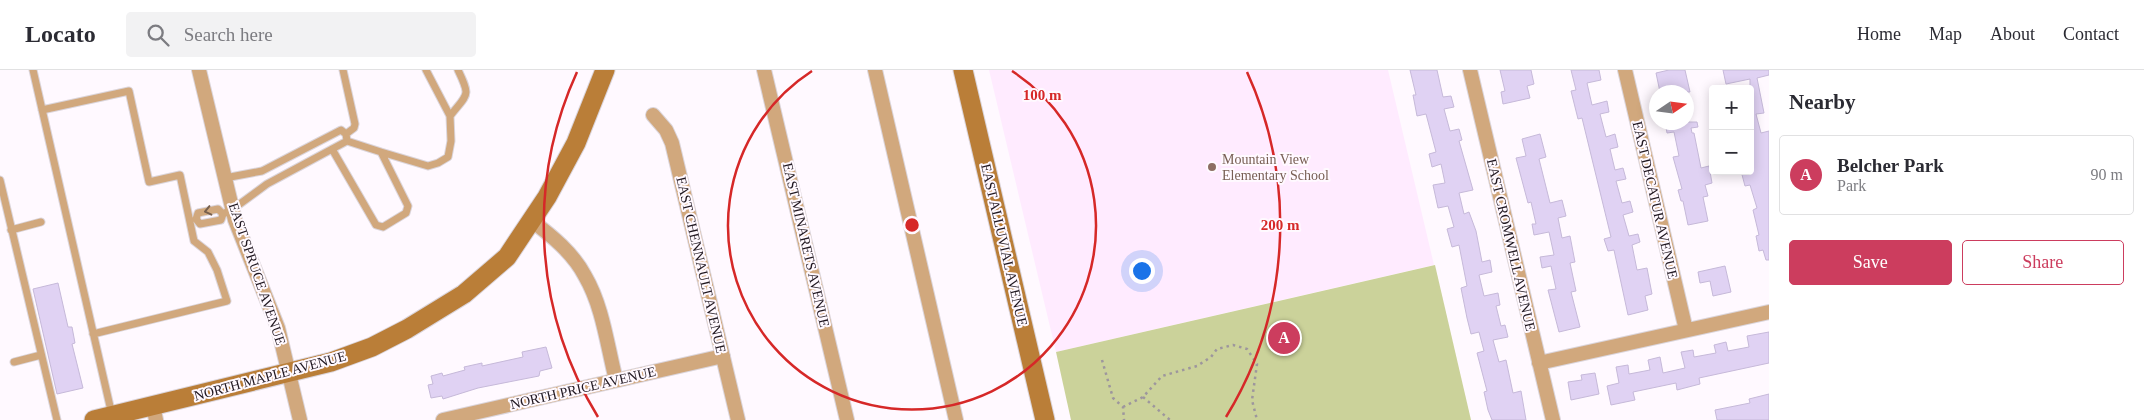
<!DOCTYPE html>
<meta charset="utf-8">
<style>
body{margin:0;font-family:"Times New Roman",serif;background:#f2f2f3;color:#2b2b33}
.controls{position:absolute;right:15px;top:15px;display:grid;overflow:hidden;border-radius:5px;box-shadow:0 2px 12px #0003}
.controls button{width:45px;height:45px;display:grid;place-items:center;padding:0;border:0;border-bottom:1px solid #e1e1e2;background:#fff;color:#2b2b33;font:25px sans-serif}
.compass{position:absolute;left:1649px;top:15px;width:45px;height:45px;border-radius:50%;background:#fff;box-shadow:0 2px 12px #0003;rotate:77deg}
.you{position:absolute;left:1141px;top:200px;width:18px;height:18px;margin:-12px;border:4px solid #fff;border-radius:50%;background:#1a73e8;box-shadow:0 0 0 8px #1a73e833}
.badge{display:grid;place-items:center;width:32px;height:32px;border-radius:50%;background:#cc3d5e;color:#fff;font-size:16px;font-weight:700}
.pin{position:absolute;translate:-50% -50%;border:2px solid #fff;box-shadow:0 1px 5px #0006}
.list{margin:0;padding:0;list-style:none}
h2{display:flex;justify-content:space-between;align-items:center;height:65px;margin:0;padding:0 20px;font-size:21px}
h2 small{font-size:16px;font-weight:400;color:#7c7c81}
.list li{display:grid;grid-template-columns:32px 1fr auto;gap:15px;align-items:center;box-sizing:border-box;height:80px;margin:0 10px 10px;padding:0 10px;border:1px solid #e1e1e2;border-radius:5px}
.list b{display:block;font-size:19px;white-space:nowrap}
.list p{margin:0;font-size:16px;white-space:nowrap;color:#7c7c81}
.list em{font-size:16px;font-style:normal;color:#7c7c81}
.actions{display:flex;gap:10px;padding:15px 20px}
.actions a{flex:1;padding:11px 0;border:1px solid #cc3d5e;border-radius:5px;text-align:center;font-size:18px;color:#cc3d5e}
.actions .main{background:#cc3d5e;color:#fff}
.icon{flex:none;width:28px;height:28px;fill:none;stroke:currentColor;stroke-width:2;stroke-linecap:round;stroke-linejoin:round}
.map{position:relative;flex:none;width:1769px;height:350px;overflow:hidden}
header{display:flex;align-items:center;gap:30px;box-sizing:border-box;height:70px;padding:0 25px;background:#fff;border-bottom:1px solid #e1e1e2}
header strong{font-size:24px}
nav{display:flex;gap:28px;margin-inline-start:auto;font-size:18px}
.search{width:350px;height:45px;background:#f2f2f3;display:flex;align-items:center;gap:12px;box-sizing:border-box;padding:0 18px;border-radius:5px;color:#7c7c81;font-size:19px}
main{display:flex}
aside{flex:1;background:#fff}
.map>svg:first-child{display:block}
.built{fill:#ffebff}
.green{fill:#cbd29a}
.building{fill:#e0d2f3;stroke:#c6b9d9}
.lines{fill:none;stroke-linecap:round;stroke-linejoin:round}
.lane-casing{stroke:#dbd5db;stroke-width:9}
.street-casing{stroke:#dbd5db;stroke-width:16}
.secondary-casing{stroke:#dbd5db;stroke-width:21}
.path{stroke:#9d969d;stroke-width:2.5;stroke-dasharray:2.5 4;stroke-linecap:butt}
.lane{stroke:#d1a87d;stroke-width:7}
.street{stroke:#d1a87d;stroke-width:14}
.secondary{stroke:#ba7e38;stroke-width:19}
.oneway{stroke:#78604e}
.ring{fill:none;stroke:#d62828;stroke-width:2.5}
.education-dot{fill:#8d6e63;stroke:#fff9ff;stroke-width:2}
.labels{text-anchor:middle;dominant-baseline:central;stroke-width:4;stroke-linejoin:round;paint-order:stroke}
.education-label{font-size:14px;fill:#785e54;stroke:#fff9ff;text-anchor:start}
.street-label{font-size:14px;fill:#201720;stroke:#fff9ff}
.centre{fill:#d62828;stroke:#fff9ff;stroke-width:2.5}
.ring-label{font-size:15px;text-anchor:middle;font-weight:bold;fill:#d62828;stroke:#fff9ff;stroke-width:4;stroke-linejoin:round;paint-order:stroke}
</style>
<header>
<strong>Locato</strong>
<div class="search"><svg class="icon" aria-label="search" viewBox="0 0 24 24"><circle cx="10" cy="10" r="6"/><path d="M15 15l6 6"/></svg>Search here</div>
<nav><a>Home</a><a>Map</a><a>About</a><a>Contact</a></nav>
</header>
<main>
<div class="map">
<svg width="1769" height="350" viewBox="0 0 1769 350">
<rect width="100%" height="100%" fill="#fff9ff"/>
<path class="built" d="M 989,0 L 1388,0 L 1434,195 L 1056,282 Z"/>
<path class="green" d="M 1435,195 L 1471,350 L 1071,350 L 1056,282 Z"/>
<path class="building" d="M 1410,0 L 1437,0 L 1443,27 L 1451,26 L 1454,37 L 1444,39 L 1450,61 L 1459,59 L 1462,70 L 1459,71 L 1473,120 L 1459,123 L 1464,144 L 1469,142 L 1476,161 L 1482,192 L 1490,190 L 1492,202 L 1479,205 L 1484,226 L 1498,223 L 1500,235 L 1496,236 L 1501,256 L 1505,255 L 1508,267 L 1493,270 L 1499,292 L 1506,290 L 1513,323 L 1521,321 L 1526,350 L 1492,350 L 1488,340 L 1484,322 L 1487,321 L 1477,283 L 1484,281 L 1479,262 L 1471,264 L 1467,248 L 1461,218 L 1467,216 L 1459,175 L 1452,177 L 1447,159 L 1454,157 L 1448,136 L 1438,138 L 1433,115 L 1445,113 L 1441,94 L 1432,97 L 1429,84 L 1436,82 L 1426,44 L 1417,46 L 1413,25 L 1416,25 Z
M 1500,0 L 1531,0 L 1534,14 L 1527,16 L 1530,28 L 1503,34 L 1501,22 L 1505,21 Z
M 1571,0 L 1599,0 L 1601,10 L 1587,13 L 1592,35 L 1607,31 L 1609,42 L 1600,44 L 1606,67 L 1615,64 L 1618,77 L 1610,79 L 1615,100 L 1623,98 L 1626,109 L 1616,111 L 1622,133 L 1630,131 L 1633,142 L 1623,145 L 1629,166 L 1638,164 L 1640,172 L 1632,175 L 1637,200 L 1647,198 L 1652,224 L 1645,226 L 1648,240 L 1628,245 L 1614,180 L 1608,181 L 1604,169 L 1611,167 L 1582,48 L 1578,49 L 1571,21 L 1576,20 Z
M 1669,0 L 1685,0 L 1690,22 L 1660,22 L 1656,3 Z
M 1723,0 L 1769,0 L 1769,5 L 1757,8 L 1764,43 L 1756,44 L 1761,63 L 1769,61 L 1769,190 L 1766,190 L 1763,180 L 1759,181 L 1756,166 L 1759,165 L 1753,140 L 1757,138 L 1750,115 L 1745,116 L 1741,101 L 1750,101 L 1750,9 L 1726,14 Z
M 1665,52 L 1697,52 L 1698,57 L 1691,58 L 1692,63 L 1694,63 L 1701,98 L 1709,96 L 1712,113 L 1705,115 L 1708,126 L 1703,127 L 1708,151 L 1688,155 L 1683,131 L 1681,131 L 1678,120 L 1682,119 L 1673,87 L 1679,86 L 1674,62 L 1667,63 Z
M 1540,64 L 1546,87 L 1539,89 L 1550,133 L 1562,130 L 1566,146 L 1558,148 L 1562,168 L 1570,166 L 1575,192 L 1570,193 L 1576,221 L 1571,222 L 1580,257 L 1559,262 L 1548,220 L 1556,219 L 1551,196 L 1542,198 L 1540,187 L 1554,185 L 1549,162 L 1534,165 L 1532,154 L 1536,154 L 1531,132 L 1528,133 L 1516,88 L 1526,86 L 1522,69 Z
M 1725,196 L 1731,222 L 1713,226 L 1710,211 L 1700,213 L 1698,202 Z
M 58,213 L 68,257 L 72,257 L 75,273 L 72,274 L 83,318 L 57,324 L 33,219 Z
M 1769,262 L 1769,293 L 1699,308 L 1700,314 L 1677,320 L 1676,313 L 1633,322 L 1635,330 L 1611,335 L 1607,316 L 1619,313 L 1616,297 L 1628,295 L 1629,304 L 1650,300 L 1648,290 L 1660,287 L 1663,303 L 1685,298 L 1681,282 L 1693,280 L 1694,287 L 1716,283 L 1714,275 L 1726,272 L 1728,281 L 1749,277 L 1747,266 Z
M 546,277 L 552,298 L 540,301 L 539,306 L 478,318 L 443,329 L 442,326 L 431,328 L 428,315 L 433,314 L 431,306 L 442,303 L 443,306 L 465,300 L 464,297 L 482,293 L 482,296 L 523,287 L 522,282 Z
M 1595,303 L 1599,324 L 1571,330 L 1568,312 L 1582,310 L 1581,305 Z
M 1769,324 L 1769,350 L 1717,350 L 1715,340 L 1750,333 L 1749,329 Z"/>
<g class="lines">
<g class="lane-casing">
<path id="lane" d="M 33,0 L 112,345
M 343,0 L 355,54 L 354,58 L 346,64
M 426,0 L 450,46
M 42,40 L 129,21 L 149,112 L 180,105 L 194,171 L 208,182 L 217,200 L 227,231 L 93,264
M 332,79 L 376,155 L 383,157 L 406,143 L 408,136 L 381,82 L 347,71
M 381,82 L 428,96 L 438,93 L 448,87 L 451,71 L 450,46 C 468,23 471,27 458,0
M 0,110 L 57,350
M 196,149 L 200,154 L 221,150 L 223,144 L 233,139 L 267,114 L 347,71 L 346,64 L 341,60 L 262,101 L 225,108
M 196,149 L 198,143 L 218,139 L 223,144
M 11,160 L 41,152
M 14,292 L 41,285"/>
</g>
<g class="street-casing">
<path id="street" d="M 199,0 L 235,150 L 278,258 L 300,350
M 764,0 L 847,350
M 875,0 L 956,350
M 1470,0 L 1553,350
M 1625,0 L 1686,260
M 653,45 L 666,60 L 672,73 L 738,350
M 532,151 C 552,166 573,183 585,206 C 603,237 607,275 616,310
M 1539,293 L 1769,242
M 153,336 L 156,350
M 443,350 L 723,286"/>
</g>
<g class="secondary-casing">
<path id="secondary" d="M 963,0 L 1045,350
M 94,350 L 331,292 L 372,277 L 407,259 L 464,224 L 507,187 L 547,127 L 576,73 L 605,0"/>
</g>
<path class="path" d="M 1102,290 L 1113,328 L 1123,337 L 1124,350
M 1143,327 L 1170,350
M 1123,337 L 1143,327 L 1162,306 L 1197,296 L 1211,287 L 1217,279 L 1233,275 L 1247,279 L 1257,294 L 1252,330 L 1257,350"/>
<use href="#lane" class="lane"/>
<use href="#street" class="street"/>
<use href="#secondary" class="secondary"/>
</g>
<defs><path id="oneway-chevron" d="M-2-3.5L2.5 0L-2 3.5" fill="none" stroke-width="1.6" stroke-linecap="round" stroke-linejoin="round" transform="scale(1.25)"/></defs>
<use class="oneway" href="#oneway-chevron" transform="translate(208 141) rotate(167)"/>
<g class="ring">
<path d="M1012 1A184 184 0 1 1 812 1"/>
<path d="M598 347A368 368 0 0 1 577 2M1247 2A368 368 0 0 1 1226 347"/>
</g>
<circle class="education-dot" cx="1212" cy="97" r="5"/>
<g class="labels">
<g class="education-label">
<text x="1222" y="89">Mountain View<tspan x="1222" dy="16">Elementary School</tspan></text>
</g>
<g class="street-label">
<text transform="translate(1655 130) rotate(77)">EAST DECATUR AVENUE</text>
<text transform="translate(806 175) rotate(77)">EAST MINARETS AVENUE</text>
<text transform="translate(1004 175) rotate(77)">EAST ALLUVIAL AVENUE</text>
<text transform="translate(1511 175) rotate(77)">EAST CROMWELL AVENUE</text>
<text transform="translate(701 195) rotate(77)">EAST CHENNAULT AVENUE</text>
<text transform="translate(257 204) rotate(71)">EAST SPRUCE AVENUE</text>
<text transform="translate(270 306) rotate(-15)">NORTH MAPLE AVENUE</text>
<text transform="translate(583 318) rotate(-13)">NORTH PRICE AVENUE</text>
</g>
</g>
<circle cx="912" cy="155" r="8" class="centre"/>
<g class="ring-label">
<text x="1042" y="30">100 m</text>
<text x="1280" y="160">200 m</text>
</g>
</svg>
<div class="controls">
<button>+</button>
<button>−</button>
</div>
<svg class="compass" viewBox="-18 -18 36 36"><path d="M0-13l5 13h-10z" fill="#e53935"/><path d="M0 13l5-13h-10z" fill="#7c7c81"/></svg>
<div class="you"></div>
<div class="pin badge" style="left:1284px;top:268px">A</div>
</div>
<aside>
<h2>Nearby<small></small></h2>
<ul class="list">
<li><span class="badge">A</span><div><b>Belcher Park</b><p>Park</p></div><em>90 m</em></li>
</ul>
<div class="actions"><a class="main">Save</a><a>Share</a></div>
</aside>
</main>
